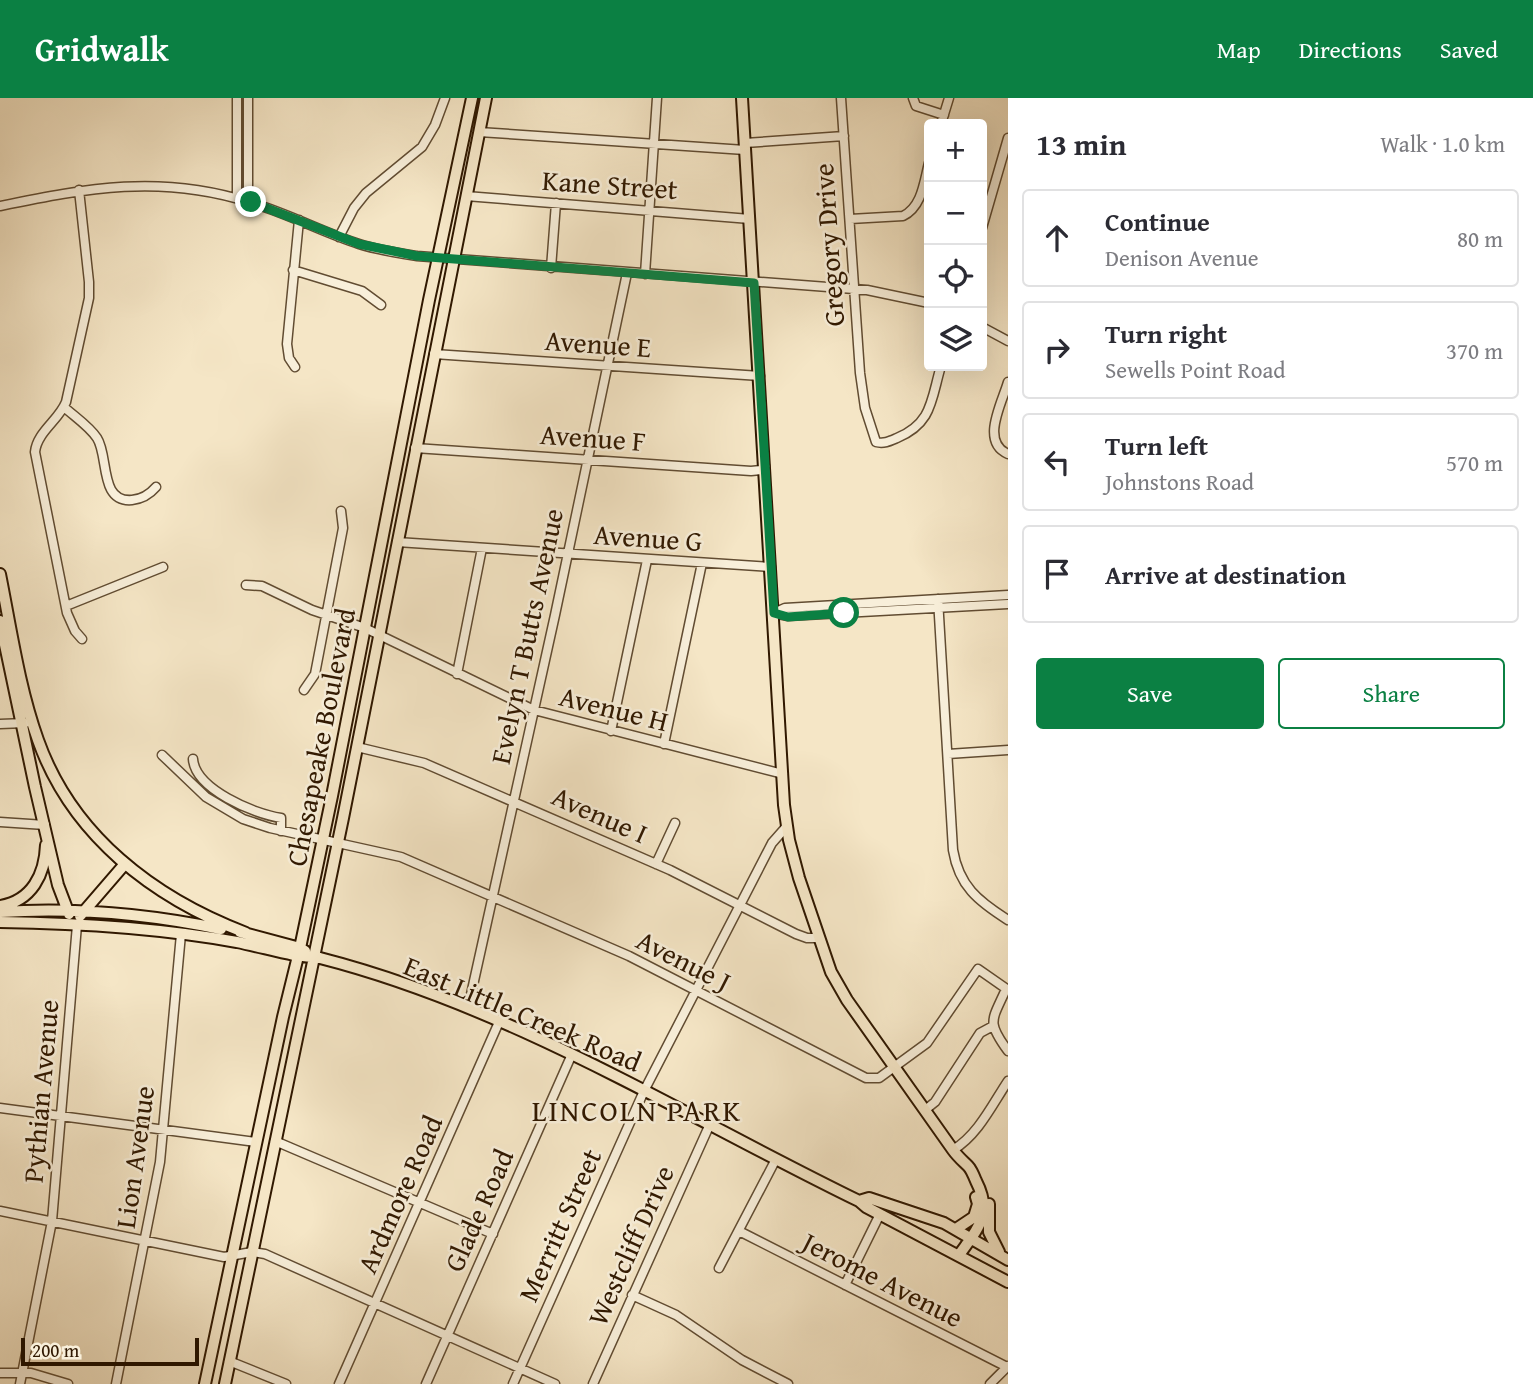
<!DOCTYPE html>
<meta charset="utf-8">
<style>
body{margin:0;font-family:"Gentium Book Plus",serif;background:#f2f2f3;color:#2b2b33}
.controls{position:absolute;right:21px;top:21px;display:grid;overflow:hidden;border-radius:7px;box-shadow:0 7px 28px #0002}
.controls button{width:63px;height:63px;display:grid;place-items:center;padding:0;border:0;border-bottom:2px solid #e1e1e2;background:#fff;color:#2b2b33;font:35px sans-serif}
.scale{position:absolute;left:21px;bottom:18px;width:178px;box-sizing:border-box;padding-left:7px;border:4px solid #301800;border-top:0;font-size:19px;line-height:24px;white-space:nowrap;color:#301800;-webkit-text-stroke:5px #f8efda;paint-order:stroke}
.stop{position:absolute;width:21px;height:21px;margin:-16px;border:5px solid #0b8043;border-radius:50%;background:#fff}
.stop.end{background:#0b8043;border-color:#fff;box-shadow:0 2px 7px #0008}
.list{margin:0;padding:0;list-style:none}
h2{display:flex;justify-content:space-between;align-items:center;height:91px;margin:0;padding:0 28px;font-size:30px}
h2 small{font-size:23px;font-weight:400;color:#7c7c81}
.list li{display:grid;grid-template-columns:46px 1fr auto;gap:21px;align-items:center;box-sizing:border-box;height:98px;margin:0 14px 14px;padding:0 14px;border:2px solid #e1e1e2;border-radius:7px}
.list b{display:block;font-size:26px;white-space:nowrap}
.list p{margin:0;font-size:23px;white-space:nowrap;color:#7c7c81}
.list em{font-size:23px;font-style:normal;color:#7c7c81}
.actions{display:flex;gap:14px;padding:21px 28px}
.actions a{flex:1;padding:16px 0;border:2px solid #0b8043;border-radius:7px;text-align:center;font-size:24px;color:#0b8043}
.actions .main{background:#0b8043;color:#fff}
.icon{flex:none;width:38px;height:38px;fill:none;stroke:currentColor;stroke-width:2;stroke-linecap:round;stroke-linejoin:round}
.map{position:relative;flex:none;width:1008px;height:1286px;overflow:hidden}
header{display:flex;align-items:center;gap:42px;box-sizing:border-box;height:98px;padding:0 35px;background:#0b8043;color:#fff}
header strong{font-size:33px}
nav{display:flex;gap:38px;margin-inline-start:auto;font-size:24px}
main{display:flex}
aside{flex:1;background:#fff}
.map>svg:first-child{display:block}
.lines{fill:none;stroke-linecap:round;stroke-linejoin:round}
.minor-casing{stroke:#614c32;stroke-width:11}
.major-casing{stroke:#301800;stroke-width:14}
.minor{stroke:#f8efda;stroke-width:8}
.major{stroke:#f5e6c6;stroke-width:10}
.route{stroke:#0b8043;stroke-width:9}
.labels{text-anchor:middle;dominant-baseline:central;stroke-width:5;stroke-linejoin:round;paint-order:stroke}
.street-label{font-size:28px;fill:#301800;stroke:#f8efda}
.neighbourhood-label{font-size:30px;letter-spacing:2px;fill:#301800;stroke:#f8efda}
</style>
<header>
<strong>Gridwalk</strong>
<nav><a>Map</a><a>Directions</a><a>Saved</a></nav>
</header>
<main>
<div class="map">
<svg width="1008" height="1286" viewBox="0 0 1008 1286">
<rect width="100%" height="100%" fill="#f5e6c6"/>
<filter id="stains"><feTurbulence type="fractalNoise" baseFrequency=".00286" numOctaves="4"/><feColorMatrix values="0 0 0 0 .2 0 0 0 0 .09 0 0 0 0 .02 0 0 0 .5 -.17"/></filter>
<radialGradient id="worn" r=".72"><stop offset=".6" stop-color="#630" stop-opacity="0"/><stop offset="1" stop-color="#630" stop-opacity=".3"/></radialGradient>
<g class="lines">
<g class="minor-casing">
<path id="minor" d="M 841,0 L 860,275 L 865,310 L 876,344 C 884,346 890,343 897,340 C 933,325 931,301 941,268
M 913,0 L 916,8 L 944,17
M 941,26 L 949,0
M 479,34 L 745,52
M 745,45 L 844,38
M 79,92 L 89,184 L 89,200 L 66,304 C 59,322 37,334 35,354 L 67,515 L 75,533 L 82,541
M 466,98 L 750,121
M 237,100 L 237,0
M 248,103 L 248,0
M 0,108 C 88,90 160,76 249,104 C 287,115 322,134 359,146 C 378,152 398,155 417,158 L 867,192 L 929,205
M 850,121 L 903,118 C 922,109 924,84 929,65
M 982,130 L 1008,40
M 339,139 L 354,110 L 366,95 L 422,49 L 435,27 L 445,0
M 551,170 L 556,105
M 293,172 L 362,193 L 381,207
M 645,176 L 657,0
M 982,229 L 1008,243
M 434,256 L 760,278
M 295,269 L 289,260 L 287,246 L 299,122
M 1008,284 C 1002,305 980,344 1008,356
M 64,309 C 75,319 89,328 97,340 C 109,358 99,405 132,402 C 142,401 150,396 156,389
M 415,350 L 751,373 L 761,372 L 765,368
M 397,444 L 771,469
M 246,487 L 262,488 L 312,512 L 365,530 L 534,612 L 783,676
M 938,501 L 953,752 C 959,788 978,803 1008,822
M 66,508 L 163,469
M 774,515 L 785,510 L 1008,497
M 774,515 L 788,518 L 1008,506
M 457,576 L 482,450
M 304,592 L 315,576 L 343,430 L 341,413
M 0,626 L 25,625
M 611,633 L 647,462
M 664,646 L 702,465
M 357,649 L 424,665 L 670,772 L 796,836 L 807,840 L 818,840
M 948,656 L 1008,652
M 162,657 L 206,699 L 243,721 L 270,730 L 401,759 L 629,858 L 866,980 L 879,980 L 927,945 L 978,871 L 1008,892
M 193,661 C 195,691 254,716 281,720 L 281,733
M 0,724 L 45,727
M 656,766 L 675,725
M 1006,891 C 992,923 986,923 1008,953
M 468,910 L 555,517 L 627,175
M 0,1010 L 256,1044
M 925,1012 L 935,1004 L 980,935 L 993,928
M 275,1043 L 493,1136
M 953,1052 C 978,1037 992,1007 1008,983
M 0,1113 L 224,1159 L 252,1154 L 265,1156 L 555,1286
M 739,1133 L 1007,1269
M 719,1170 L 776,1061
M 845,1187 L 880,1116
M 632,1197 L 676,1217 L 742,1262 L 788,1286
M 229,1263 L 286,1286
M 0,1275 L 31,1275 L 68,1286
M 20,1286 L 52,1123 L 77,827
M 116,1286 L 160,1064 L 181,836
M 339,1286 L 499,924
M 426,1286 L 572,956
M 513,1286 L 644,993 L 772,745 L 787,728
M 593,1286 L 710,1026
M 990,1286 L 1008,1268"/>
</g>
<g class="major-casing">
<path id="major" d="M 742,0 L 784,707 L 789,742 L 799,780 L 831,874 L 847,902 L 953,1052 C 958,1059 963,1063 968,1068 C 971,1071 974,1078 976,1083 C 993,1116 978,1130 959,1157
M 0,476 C 11,531 19,589 38,642 C 72,738 154,800 246,835
M 0,523 L 35,689 L 58,787 L 69,816
M 0,808 C 32,803 45,776 46,747
M 0,814 C 74,809 149,816 221,831
M 80,818 L 124,767
M 0,824 C 79,825 159,830 237,844 C 256,848 275,853 294,857 C 302,859 311,858 320,860 C 512,909 682,1017 859,1103 L 866,1109 L 1008,1184
M 240,834 L 300,850 L 305,853
M 859,1103 L 869,1100 L 944,1125 L 1008,1162
M 989,1106 L 989,1134 L 999,1154
M 956,1131 L 974,1119 L 978,1106 L 976,1099
M 205,1286 L 283,919 L 300,850 L 332,698 L 429,202 L 472,0
M 225,1286 L 343,720 L 486,0"/>
</g>
<use href="#minor" class="minor"/>
<use href="#major" class="major"/>
</g>
<g class="lines">
<path class="route" d="M 251,104 L 359,146 L 417,158 L 754,185 L 774,515 L 788,519 L 844,515"/>
</g>
<g class="labels">
<g class="street-label">
<text transform="translate(610 86) rotate(4)">Kane Street</text>
<text transform="translate(828 147) rotate(-94)">Gregory Drive</text>
<text transform="translate(598 245) rotate(4)">Avenue E</text>
<text transform="translate(593 339) rotate(4)">Avenue F</text>
<text transform="translate(648 439) rotate(4)">Avenue G</text>
<text transform="translate(526 538) rotate(-78)">Evelyn T Butts Avenue</text>
<text transform="translate(614 610) rotate(14)">Avenue H</text>
<text transform="translate(320 639) rotate(-79)">Chesapeake Boulevard</text>
<text transform="translate(600 716) rotate(24)">Avenue I</text>
<text transform="translate(684 862) rotate(27)">Avenue J</text>
<text transform="translate(523 915) rotate(23)">East Little Creek Road</text>
<text transform="translate(40 993) rotate(-85)">Pythian Avenue</text>
<text transform="translate(134 1059) rotate(-82)">Lion Avenue</text>
<text transform="translate(399 1096) rotate(-66)">Ardmore Road</text>
<text transform="translate(478 1112) rotate(-66)">Glade Road</text>
<text transform="translate(559 1127) rotate(-66)">Merritt Street</text>
<text transform="translate(630 1147) rotate(-66)">Westcliff Drive</text>
<text transform="translate(883 1181) rotate(27)">Jerome Avenue</text>
</g>
<g class="neighbourhood-label">
<text x="637" y="1012">LINCOLN PARK</text>
</g>
</g>
<rect width="100%" height="100%" filter="url(#stains)"/>
<rect width="100%" height="100%" fill="url(#worn)"/>
</svg>
<div class="controls">
<button>+</button>
<button>−</button>
<button><svg class="icon" aria-label="locate" viewBox="0 0 24 24"><circle cx="12" cy="12" r="6"/><path d="M12 2v4M12 18v4M2 12h4M18 12h4"/></svg></button>
<button><svg class="icon" aria-label="layers" viewBox="0 0 24 24"><path d="M12 4l9 5-9 5-9-5zM3 14l9 5 9-5"/></svg></button>
</div>
<div class="scale">200 m</div>
<div class="stop" style="left:844px;top:515px"></div>
<div class="stop end" style="left:251px;top:104px"></div>
</div>
<aside>
<h2>13 min<small>Walk · 1.0 km</small></h2>
<ul class="list">
<li><svg class="icon" aria-label="ahead" viewBox="0 0 24 24"><path d="M12 20V5M6 11l6-6 6 6"/></svg><div><b>Continue</b><p>Denison Avenue</p></div><em>80 m</em></li>
<li><svg class="icon" aria-label="right" viewBox="0 0 24 24"><path d="M7 20v-9h11M14 6l5 5-5 5"/></svg><div><b>Turn right</b><p>Sewells Point Road</p></div><em>370 m</em></li>
<li><svg class="icon" aria-label="left" viewBox="0 0 24 24"><path d="M17 20v-9H6M10 6l-5 5 5 5"/></svg><div><b>Turn left</b><p>Johnstons Road</p></div><em>570 m</em></li>
<li><svg class="icon" aria-label="arrive" viewBox="0 0 24 24"><path d="M6 21V4h12l-3 4 3 4H6"/></svg><div><b>Arrive at destination</b></div></li>
</ul>
<div class="actions"><a class="main">Save</a><a>Share</a></div>
</aside>
</main>
